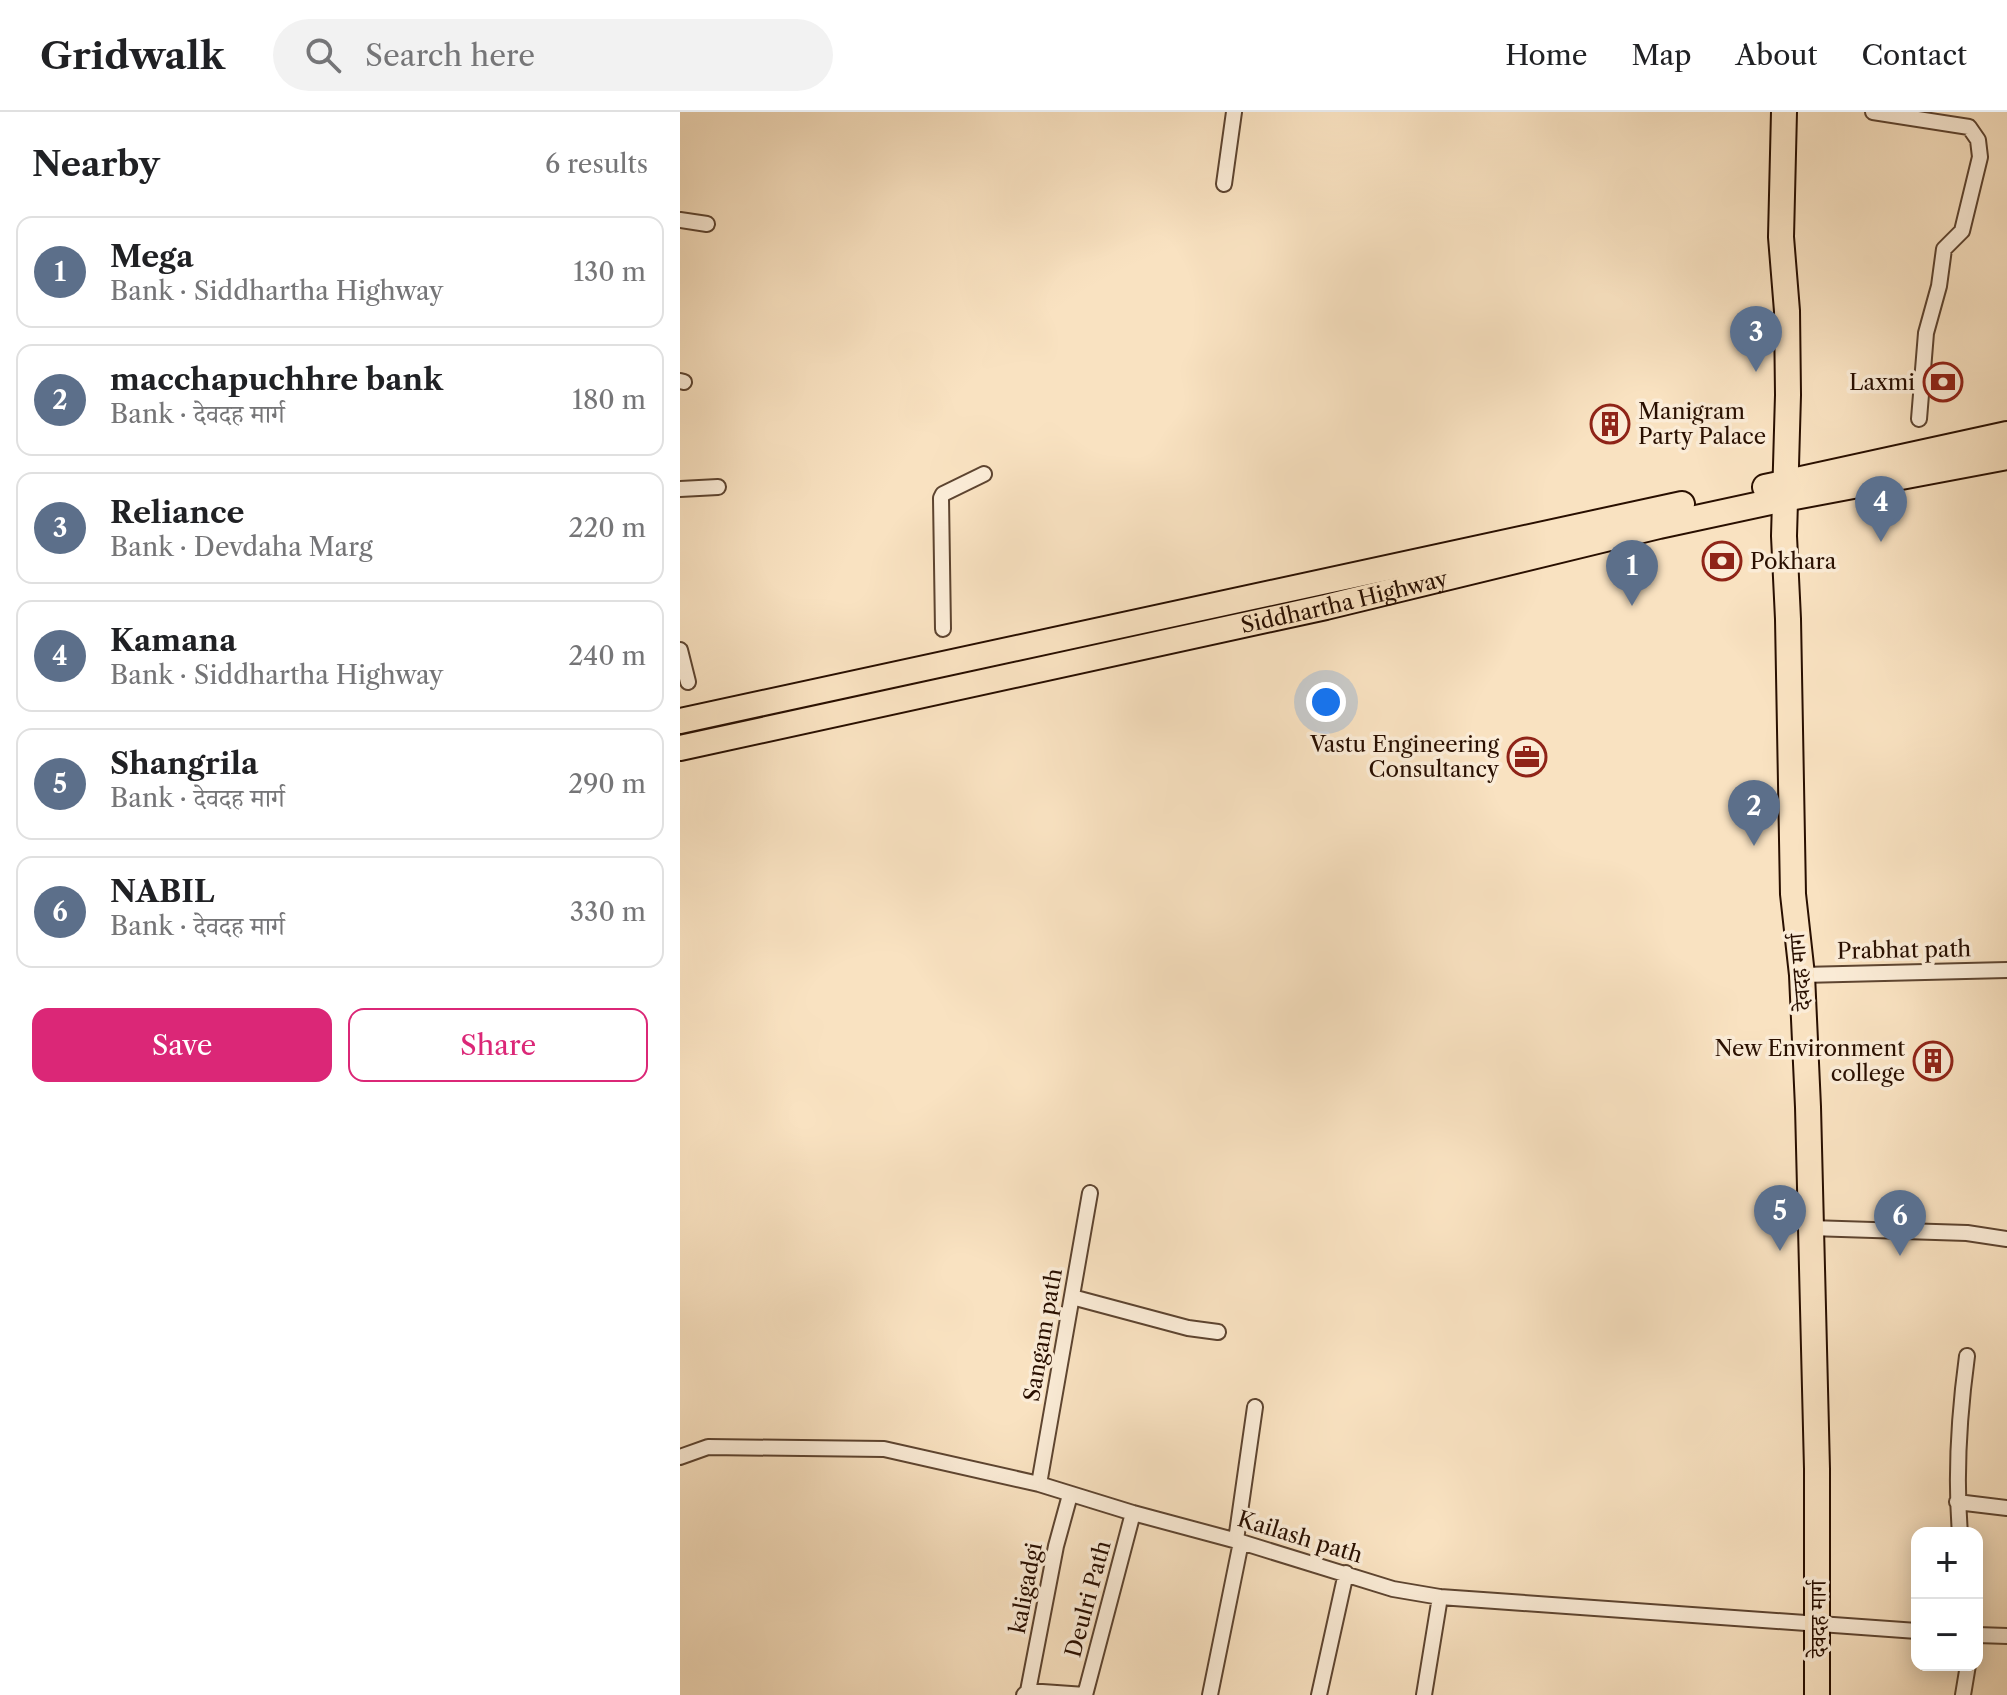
<!DOCTYPE html>
<meta charset="utf-8">
<style>
body{margin:0;font-family:"Libre Caslon Text","Noto Serif Devanagari",serif;background:#f2f2f2;color:#202124}
.controls{position:absolute;right:24px;bottom:24px;display:grid;overflow:hidden;border-radius:16px;box-shadow:0 4px 20px #0003}
.controls button{width:72px;height:72px;display:grid;place-items:center;padding:0;border:0;border-bottom:2px solid #e0e0e0;background:#fff;color:#202124;font:40px sans-serif}
.you{position:absolute;left:646px;top:590px;width:28px;height:28px;margin:-20px;border:6px solid #fff;border-radius:50%;background:#1a73e8;box-shadow:0 0 0 12px #1a73e833}
.badge{display:grid;place-items:center;width:52px;height:52px;border-radius:50%;background:#db2777;color:#fff;font-size:26px;font-weight:700}
.pin{position:absolute;translate:-50% -66px;filter:drop-shadow(0 2px 4px #0008)}
.pin::after{content:'';position:absolute;top:42px;width:28px;height:24px;background:inherit;clip-path:polygon(0 0,100% 0,50% 100%)}
.list{margin:0;padding:0;list-style:none}
h2{display:flex;justify-content:space-between;align-items:center;height:104px;margin:0;padding:0 32px;font-size:34px}
h2 small{font-size:26px;font-weight:400;color:#757577}
.list li{display:grid;grid-template-columns:52px 1fr auto;gap:24px;align-items:center;box-sizing:border-box;height:112px;margin:0 16px 16px;padding:0 16px;border:2px solid #e0e0e0;border-radius:16px}
.list b{display:block;font-size:30px;white-space:nowrap}
.list p{margin:0;font-size:26px;white-space:nowrap;color:#757577}
.list em{font-size:26px;font-style:normal;color:#757577}
.actions{display:flex;gap:16px;padding:24px 32px}
.actions a{flex:1;padding:18px 0;border:2px solid #db2777;border-radius:16px;text-align:center;font-size:28px;color:#db2777}
.actions .main{background:#db2777;color:#fff}
.icon{flex:none;width:44px;height:44px;fill:none;stroke:currentColor;stroke-width:2;stroke-linecap:round;stroke-linejoin:round}
.map{position:relative;flex:none;width:1327px;height:1583px;overflow:hidden}
header{display:flex;align-items:center;gap:48px;box-sizing:border-box;height:112px;padding:0 40px;background:#fff;border-bottom:2px solid #e0e0e0}
header strong{font-size:38px}
nav{display:flex;gap:44px;margin-inline-start:auto;font-size:28px}
.search{width:560px;height:72px;background:#f2f2f2;display:flex;align-items:center;gap:20px;box-sizing:border-box;padding:0 28px;border-radius:44px;color:#757577;font-size:30px}
main{display:flex}
aside{flex:1;background:#fff}
.map>svg:first-child{display:block}
.lines{fill:none;stroke-linecap:round;stroke-linejoin:round}
.minor-casing{stroke:#5d4430;stroke-width:18}
.primary-casing{stroke:#290f00;stroke-width:28}
.trunk-casing{stroke:#290f00;stroke-width:28}
.minor{stroke:#fbecd7;stroke-width:14}
.primary{stroke:#f9e2c1;stroke-width:24}
.trunk{stroke:#f9e2c1;stroke-width:24}
.labels{text-anchor:middle;dominant-baseline:central;stroke-width:7;stroke-linejoin:round;paint-order:stroke}
.poi-label{font-size:22px;fill:#290f00;stroke:#fbecd7;text-anchor:end}
.street-label{font-size:22px;fill:#290f00;stroke:#fbecd7}
</style>
<header>
<strong>Gridwalk</strong>
<div class="search"><svg class="icon" aria-label="search" viewBox="0 0 24 24"><circle cx="10" cy="10" r="6"/><path d="M15 15l6 6"/></svg>Search here</div>
<nav><a>Home</a><a>Map</a><a>About</a><a>Contact</a></nav>
</header>
<main>
<aside>
<h2>Nearby<small>6 results</small></h2>
<ul class="list">
<li><span class="badge" style="background:#5c6f8a">1</span><div><b>Mega</b><p>Bank · Siddhartha Highway</p></div><em>130 m</em></li>
<li><span class="badge" style="background:#5c6f8a">2</span><div><b>macchapuchhre bank</b><p>Bank · देवदह मार्ग</p></div><em>180 m</em></li>
<li><span class="badge" style="background:#5c6f8a">3</span><div><b>Reliance</b><p>Bank · Devdaha Marg</p></div><em>220 m</em></li>
<li><span class="badge" style="background:#5c6f8a">4</span><div><b>Kamana</b><p>Bank · Siddhartha Highway</p></div><em>240 m</em></li>
<li><span class="badge" style="background:#5c6f8a">5</span><div><b>Shangrila</b><p>Bank · देवदह मार्ग</p></div><em>290 m</em></li>
<li><span class="badge" style="background:#5c6f8a">6</span><div><b>NABIL</b><p>Bank · देवदह मार्ग</p></div><em>330 m</em></li>
</ul>
<div class="actions"><a class="main">Save</a><a>Share</a></div>
</aside>
<div class="map">
<svg width="1327" height="1583" viewBox="0 0 1327 1583">
<rect width="100%" height="100%" fill="#f9e2c1"/>
<filter id="stains"><feTurbulence type="fractalNoise" baseFrequency=".0025" numOctaves="4"/><feColorMatrix values="0 0 0 0 .2 0 0 0 0 .09 0 0 0 0 .02 0 0 0 .5 -.17"/></filter>
<radialGradient id="worn" r=".72"><stop offset=".6" stop-color="#630" stop-opacity="0"/><stop offset="1" stop-color="#630" stop-opacity=".3"/></radialGradient>
<g class="lines">
<g class="minor-casing">
<path id="minor" d="M 1193,0 L 1289,15 L 1298,28 L 1300,45 L 1282,119 L 1264,137 L 1259,174 L 1246,221 L 1239,307
M 544,72 L 554,0
M 0,108 L 27,112
M 0,269 L 4,270
M 0,377 L 38,375
M 263,517 L 261,386 L 263,382 L 304,362
M 0,538 L 8,570
M 1122,863 L 1327,858
M 1130,1116 L 1287,1121 L 1327,1127
M 392,1185 L 508,1216 L 538,1220
M 0,1345 L 28,1335 L 204,1337 L 359,1372 L 453,1401 L 561,1430 L 713,1477 L 760,1485 L 1237,1519
M 359,1372 L 410,1081
M 1277,1390 L 1327,1396
M 1280,1421 C 1275,1361 1279,1303 1287,1244
M 556,1428 L 575,1295
M 1297,1523 L 1327,1524
M 348,1579 L 405,1583 L 453,1401
M 344,1583 L 348,1579 L 376,1434 L 390,1383
M 530,1583 L 561,1430
M 639,1583 L 666,1461
M 744,1583 L 760,1485
M 1283,1583 L 1288,1553"/>
</g>
<g class="primary-casing">
<path id="primary" d="M 1104,0 L 1101,125 L 1107,199 L 1108,283 L 1104,424 L 1108,507 L 1113,782 L 1122,863 L 1128,995 L 1137,1357 L 1137,1583"/>
</g>
<g class="trunk-casing">
<g id="trunk">
<path d="M 1085,375 L 1327,322"/>
<path d="M 0,609 L 1002,392"/>
<path id="s1" d="M 0,636 L 646,495 L 979,414 L 1104,387 L 1327,345"/>
</g>
</g>
<use href="#minor" class="minor"/>
<use href="#primary" class="primary"/>
<use href="#trunk" class="trunk"/>
</g>
<defs>
<g id="bank-ring" transform="scale(2)"><circle r="9.5" fill="#fbecd7" stroke="#8f2418" stroke-width="1.5"/><path d="M-6-4H6V4H-6ZM0-2.3a2.3 2.3 0 1 0 0 4.6a2.3 2.3 0 1 0 0-4.6Z" fill="#8f2418"/></g>
<g id="building-ring" transform="scale(2)"><circle r="9.5" fill="#fbecd7" stroke="#8f2418" stroke-width="1.5"/><path d="M-4-6H4V6H1V3H-1V6H-4ZM-2.5-4.3h1.7v1.8h-1.7ZM.8-4.3h1.7v1.8H.8ZM-2.5-1h1.7V.8h-1.7ZM.8-1h1.7V.8H.8Z" fill="#8f2418"/></g>
<g id="office-ring" transform="scale(2)"><circle r="9.5" fill="#fbecd7" stroke="#8f2418" stroke-width="1.5"/><path d="M-6-3h4V-5.5h4V-3h4V5H-6ZM-1-4.5V-3h2v-1.5ZM-6 0V1H6V0Z" fill="#8f2418"/></g>
</defs>
<g fill-rule="evenodd">
<use href="#bank-ring" x="1263" y="270"/>
<use href="#building-ring" x="930" y="312"/>
<use href="#bank-ring" x="1042" y="449"/>
<use href="#office-ring" x="847" y="645"/>
<use href="#building-ring" x="1253" y="949"/>
</g>
<g class="labels">
<g class="poi-label">
<text x="1235" y="270">Laxmi</text>
<text x="958" y="299" text-anchor="start">Manigram<tspan x="958" dy="25">Party Palace</tspan></text>
<text x="1070" y="449" text-anchor="start">Pokhara</text>
<text x="819" y="632">Vastu Engineering<tspan x="819" dy="25">Consultancy</tspan></text>
<text x="1225" y="936">New Environment<tspan x="1225" dy="25">college</tspan></text>
</g>
<g class="street-label">
<text stroke="none"><textPath href="#s1" startOffset="680">Siddhartha Highway</textPath></text>
<text transform="translate(1224 838) rotate(-1)">Prabhat path</text>
<text transform="translate(1120 860) rotate(-95)">देवदह मार्ग</text>
<text transform="translate(363 1223) rotate(-80)">Sangam path</text>
<text transform="translate(620 1425) rotate(17)">Kailash path</text>
<text transform="translate(346 1476) rotate(-79)">kaligadgi</text>
<text transform="translate(408 1487) rotate(-75)">Deulri Path</text>
<text transform="translate(1138 1507) rotate(-90)">देवदह मार्ग</text>
</g>
</g>
<rect width="100%" height="100%" filter="url(#stains)"/>
<rect width="100%" height="100%" fill="url(#worn)"/>
</svg>
<div class="controls">
<button>+</button>
<button>−</button>
</div>
<div class="you"></div>
<div class="pin badge" style="left:952px;top:494px;background:#5c6f8a">1</div>
<div class="pin badge" style="left:1074px;top:734px;background:#5c6f8a">2</div>
<div class="pin badge" style="left:1076px;top:260px;background:#5c6f8a">3</div>
<div class="pin badge" style="left:1201px;top:430px;background:#5c6f8a">4</div>
<div class="pin badge" style="left:1100px;top:1139px;background:#5c6f8a">5</div>
<div class="pin badge" style="left:1220px;top:1144px;background:#5c6f8a">6</div>
</div>
</main>
